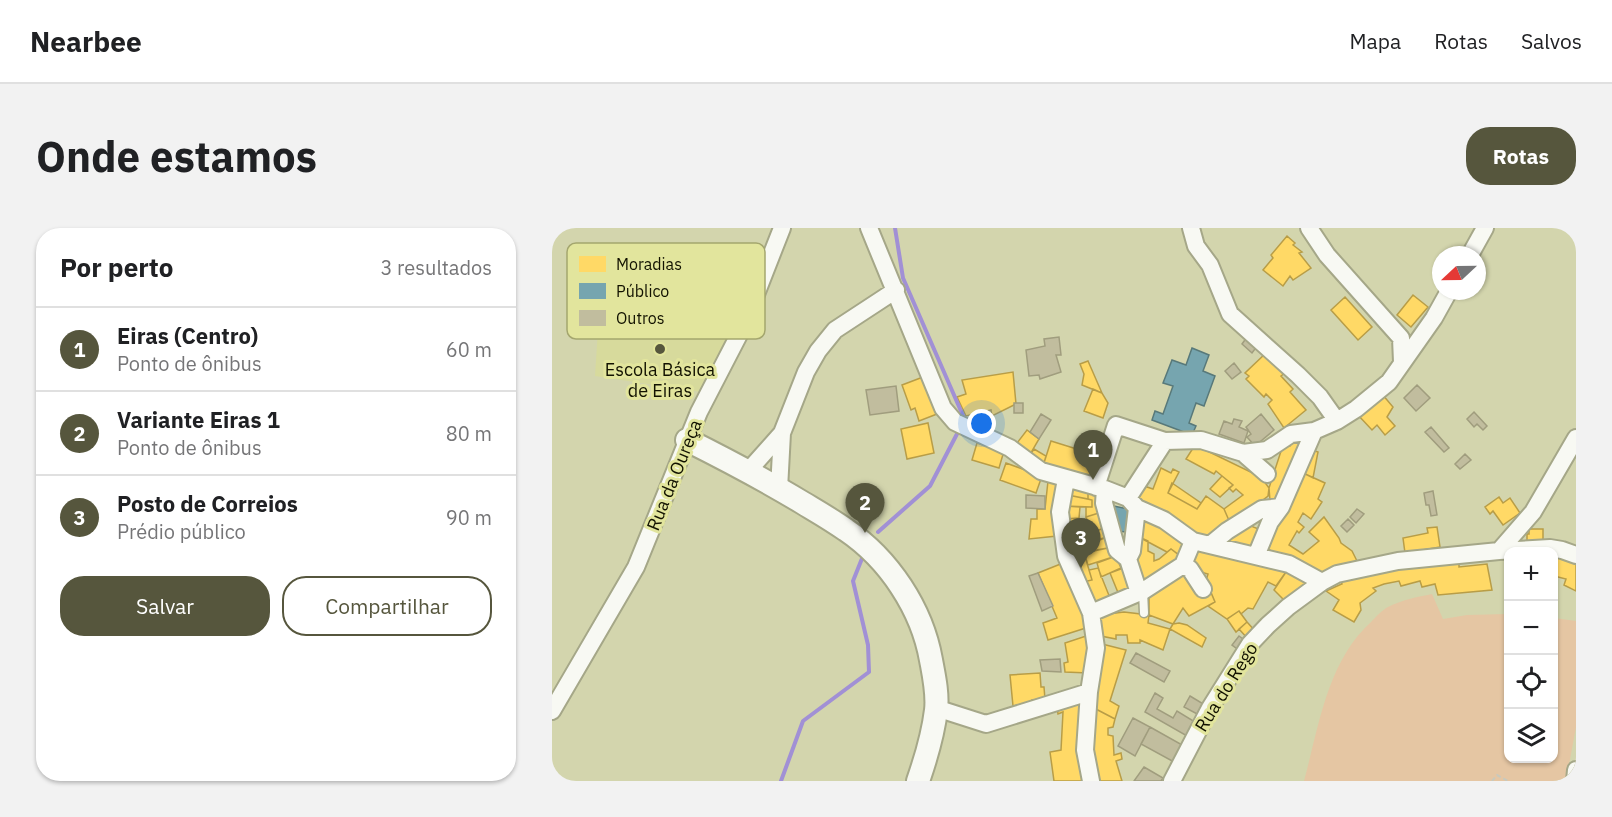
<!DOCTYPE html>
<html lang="pt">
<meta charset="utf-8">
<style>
body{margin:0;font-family:"IBM Plex Sans",sans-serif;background:#f2f2f2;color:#202124}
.controls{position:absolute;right:18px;bottom:18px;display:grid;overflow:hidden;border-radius:12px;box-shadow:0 2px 4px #0004}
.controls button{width:54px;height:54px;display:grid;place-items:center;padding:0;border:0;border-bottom:2px solid #e0e0e0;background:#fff;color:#202124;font:30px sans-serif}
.compass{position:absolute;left:880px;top:18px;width:54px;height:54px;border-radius:50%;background:#fff;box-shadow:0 2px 4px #0004;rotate:248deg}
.you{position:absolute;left:430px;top:196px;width:21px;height:21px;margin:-15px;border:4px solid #fff;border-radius:50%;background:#1a73e8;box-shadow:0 0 0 9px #1a73e833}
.badge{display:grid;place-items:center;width:39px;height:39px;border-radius:50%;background:#56563d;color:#fff;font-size:20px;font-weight:700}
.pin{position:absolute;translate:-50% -50px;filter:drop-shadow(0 2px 3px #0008)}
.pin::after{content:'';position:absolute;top:32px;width:21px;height:18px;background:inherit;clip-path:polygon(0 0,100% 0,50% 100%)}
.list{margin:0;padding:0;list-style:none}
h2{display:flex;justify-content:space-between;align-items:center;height:78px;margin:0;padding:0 24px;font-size:26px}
h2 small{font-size:20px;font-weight:400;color:#757577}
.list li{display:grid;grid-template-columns:39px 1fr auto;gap:18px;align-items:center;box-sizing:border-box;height:84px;padding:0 24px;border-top:2px solid #e0e0e0}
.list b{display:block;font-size:22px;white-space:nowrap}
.list p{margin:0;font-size:20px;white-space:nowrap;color:#757577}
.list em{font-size:20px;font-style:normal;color:#757577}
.actions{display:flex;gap:12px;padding:18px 24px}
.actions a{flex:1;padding:14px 0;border:2px solid #56563d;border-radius:24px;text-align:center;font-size:21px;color:#56563d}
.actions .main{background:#56563d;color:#fff}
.icon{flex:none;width:33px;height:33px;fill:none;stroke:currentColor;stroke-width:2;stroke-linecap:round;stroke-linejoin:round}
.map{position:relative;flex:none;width:1024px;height:553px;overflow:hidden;border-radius:24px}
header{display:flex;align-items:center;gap:36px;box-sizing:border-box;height:84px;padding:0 30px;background:#fff;border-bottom:2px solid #e0e0e0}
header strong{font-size:28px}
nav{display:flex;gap:33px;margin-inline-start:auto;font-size:21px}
.intro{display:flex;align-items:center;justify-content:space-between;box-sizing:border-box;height:144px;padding:0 36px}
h1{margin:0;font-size:42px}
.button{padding:15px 27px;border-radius:24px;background:#56563d;color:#fff;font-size:21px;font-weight:700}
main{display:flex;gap:36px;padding:0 36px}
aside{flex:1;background:#fff;border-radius:24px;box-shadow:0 2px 4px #0004}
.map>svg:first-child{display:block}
.built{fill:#d7da9c}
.green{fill:#e5c6a3}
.homes{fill:#ffd966;stroke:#b89d47;stroke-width:1.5}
.public{fill:#76a5af;stroke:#58797a;stroke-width:1.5}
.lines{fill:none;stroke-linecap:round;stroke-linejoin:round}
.stream{stroke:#a190d5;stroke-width:4}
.building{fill:#c1bd9e;stroke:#a09d7e;stroke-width:1.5}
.lane-casing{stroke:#a5a788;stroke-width:11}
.street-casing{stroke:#a5a788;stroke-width:20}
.secondary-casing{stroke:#a5a788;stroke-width:26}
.path{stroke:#c8c9bd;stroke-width:2;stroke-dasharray:4.5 3;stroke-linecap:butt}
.lane{stroke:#f8f9f3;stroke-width:8}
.street{stroke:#f8f9f3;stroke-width:16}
.secondary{stroke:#f8f9f3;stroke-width:22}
.poi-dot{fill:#56563d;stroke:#e2e59d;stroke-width:2}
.labels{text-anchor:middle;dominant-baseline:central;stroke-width:6;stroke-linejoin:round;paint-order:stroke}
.poi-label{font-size:18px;fill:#121200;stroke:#e2e59d}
.street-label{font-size:18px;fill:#121200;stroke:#e2e59d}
.key{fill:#e2e59d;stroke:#a4a66e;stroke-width:1.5}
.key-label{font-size:16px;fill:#121200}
</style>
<header>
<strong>Nearbee</strong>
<nav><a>Mapa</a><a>Rotas</a><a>Salvos</a></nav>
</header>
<div class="intro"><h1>Onde estamos</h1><a class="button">Rotas</a></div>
<main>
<aside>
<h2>Por perto<small>3 resultados</small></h2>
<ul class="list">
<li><span class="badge">1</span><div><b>Eiras (Centro)</b><p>Ponto de ônibus</p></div><em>60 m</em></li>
<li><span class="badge">2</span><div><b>Variante Eiras 1</b><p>Ponto de ônibus</p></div><em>80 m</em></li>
<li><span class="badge">3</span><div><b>Posto de Correios</b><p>Prédio público</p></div><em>90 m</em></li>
</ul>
<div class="actions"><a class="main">Salvar</a><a>Compartilhar</a></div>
</aside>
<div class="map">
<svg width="1024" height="553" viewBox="0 0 1024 553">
<rect width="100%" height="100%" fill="#d3d5ad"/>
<path class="built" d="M 48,71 L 186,95 L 149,164 L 43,148 Z"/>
<path class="green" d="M 880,366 L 891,391 L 915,387 L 956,386 L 957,530 L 1002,530 L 1002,390 L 1024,393 L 1024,499 L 1014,553 L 752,553 C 767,498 775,434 819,394 C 824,389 830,382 836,379 C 850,372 865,369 880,366 Z"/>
<path class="homes" d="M 735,8 L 743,15 L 741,17 L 750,24 L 747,25 L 759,40 L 741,52 L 738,48 L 731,58 L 711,42 L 721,30 L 719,27 Z
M 861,67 L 876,79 L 859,99 L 845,87 Z
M 793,69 L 820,99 L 806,112 L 779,82 Z
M 715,124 L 734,144 L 729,148 L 741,161 L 738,164 L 754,182 L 732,200 L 716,176 L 720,172 L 714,166 L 712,169 L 694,151 L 697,148 L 693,145 Z
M 536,133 L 550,165 L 530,157 L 532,146 L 528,136 Z
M 461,144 L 464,176 L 440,188 L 439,182 L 414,188 L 405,169 L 414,166 L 410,152 Z
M 371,149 L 385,186 L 367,193 L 363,180 L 359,182 L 350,157 Z
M 541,161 L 550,165 L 556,175 L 551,190 L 532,183 Z
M 830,166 L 841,179 L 835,189 L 843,198 L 833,207 L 825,197 L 820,202 L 806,187 Z
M 376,195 L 382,225 L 355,231 L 349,201 Z
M 475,202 L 487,211 L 476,230 L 462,219 Z
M 499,213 L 544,227 L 539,253 L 491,238 Z
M 740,213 L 752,213 L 727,276 L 718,273 L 717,260 L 731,217 L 738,218 Z
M 425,215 L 452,223 L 447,240 L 420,232 Z
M 643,217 L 709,249 L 717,260 L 716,268 L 679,297 L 672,281 L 691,267 L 684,261 L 681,264 L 677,260 L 681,257 L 664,243 L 662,246 L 634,231 Z
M 482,221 L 494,228 L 491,238 L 476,230 Z
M 760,222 L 766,224 L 761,250 L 751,245 Z
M 454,235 L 490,248 L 484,265 L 448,252 Z
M 609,240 L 619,245 L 621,241 L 627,244 L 616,265 L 645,281 L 654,268 L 672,281 L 679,297 L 657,313 L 585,275 L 592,258 L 601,261 Z
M 751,245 L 773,255 L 766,271 L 770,274 L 759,291 L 751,285 L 746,294 L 752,299 L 747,305 L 745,303 L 737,317 L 751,326 L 767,313 L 757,304 L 772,289 L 787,310 L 789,315 L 800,323 L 805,333 L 771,345 L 715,321 L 743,255 Z
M 670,248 L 681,257 L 668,269 L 658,261 Z
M 496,253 L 507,257 L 505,308 L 477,311 L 479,291 L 485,291 L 485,281 L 493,281 Z
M 620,255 L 649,275 L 645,281 L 616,265 Z
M 520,257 L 536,261 L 536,271 L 516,267 Z
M 536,261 L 550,264 L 550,284 L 534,289 L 534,279 L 540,279 L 540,272 L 536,271 Z
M 516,267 L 540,272 L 540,279 L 512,278 Z
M 947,269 L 951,275 L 958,270 L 968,285 L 951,297 L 941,283 L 938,286 L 933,279 Z
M 512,278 L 528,279 L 527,290 L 512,291 Z
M 550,284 L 554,299 L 540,305 L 534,289 Z
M 590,287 L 633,314 L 627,327 L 619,321 L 615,324 L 585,308 Z
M 527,290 L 528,294 L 535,293 L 538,301 L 513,307 L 512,291 Z
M 697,293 L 701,299 L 712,303 L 703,321 L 675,316 L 677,304 Z
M 554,299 L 557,308 L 543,313 L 540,305 Z
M 885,299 L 888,319 L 853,325 L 851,310 L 876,305 L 875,300 Z
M 977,301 L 991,301 L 991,317 L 975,318 L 975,306 L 977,306 Z
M 531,303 L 539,323 L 520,328 L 513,307 Z
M 557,308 L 561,319 L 539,323 L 536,317 Z
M 585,308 L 596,313 L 596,323 L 602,326 L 602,333 L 607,331 L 619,321 L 627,327 L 618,341 L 588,359 L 583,313 Z
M 561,319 L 564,328 L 536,337 L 532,325 Z
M 643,320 L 736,341 L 724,358 L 716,354 L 701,381 L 696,380 L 689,386 L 687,383 L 675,391 L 656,378 L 663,374 L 654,353 L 656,346 L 641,342 Z
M 532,325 L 540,352 L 531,354 L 520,328 Z
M 1002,327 L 1024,335 L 1024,363 L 1012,357 L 1014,351 L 1002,348 Z
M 564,328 L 569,340 L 549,349 L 545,335 Z
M 907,334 L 907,339 L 935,336 L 940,362 L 886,367 L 883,356 L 870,359 L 868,353 L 849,358 L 847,353 L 832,356 L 821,360 L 824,363 L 808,375 L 809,382 L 802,394 L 781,382 L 787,372 L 774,363 L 790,356 L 787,350 L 799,347 L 802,351 L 811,347 L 865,337 Z
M 511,335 L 537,399 L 496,412 L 491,395 L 505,390 L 486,345 Z
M 574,339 L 583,361 L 567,367 L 558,345 Z
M 546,340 L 558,370 L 540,377 L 531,354 L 540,352 L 537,342 Z
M 736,341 L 761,357 L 741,370 L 739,367 L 732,372 L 722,362 Z
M 635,343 L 658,362 L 663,374 L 637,388 L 631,380 L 621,396 L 597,387 L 597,365 Z
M 687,383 L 695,394 L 684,404 L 675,391 Z
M 572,384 L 597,387 L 596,395 L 618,401 L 611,422 L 588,412 L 588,415 L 576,415 L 575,407 L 564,407 L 564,411 L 549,408 L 546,393 L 548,387 Z
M 695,394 L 704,404 L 696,411 L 687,401 Z
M 627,395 L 635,397 L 654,410 L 650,419 L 618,401 L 621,396 Z
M 537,407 L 536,445 L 513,444 L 512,435 L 516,434 L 513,415 Z
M 550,416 L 574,422 L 558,473 L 567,478 L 563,491 L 540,479 Z
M 488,445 L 489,459 L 492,459 L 493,471 L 480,472 L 480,475 L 461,478 L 458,447 Z
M 531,473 L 533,553 L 502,553 L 498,524 L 509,522 L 511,484 L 506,486 L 505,479 Z
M 540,479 L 563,491 L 561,499 L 556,500 L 556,507 L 561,508 L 562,527 L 569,525 L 570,531 L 564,533 L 570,553 L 543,553 L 537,525 Z"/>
<path class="public" d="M 640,120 L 657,127 L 651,143 L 663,148 L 652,178 L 644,175 L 637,195 L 644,198 L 640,207 L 600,192 L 603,183 L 611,186 L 621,158 L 611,155 L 620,132 L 634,137 Z
M 557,277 L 581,282 L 575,304 L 563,303 Z"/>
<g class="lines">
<path class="stream" d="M 343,0 L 351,50 L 412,190
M 326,304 L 378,258 L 406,204
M 229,553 L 251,493 L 317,444 L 316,417 L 301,353 L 311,328"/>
</g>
<path class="building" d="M 507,109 L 509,127 L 504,127 L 509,144 L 488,151 L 487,147 L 477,148 L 474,122 L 493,118 L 492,111 Z
M 695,109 L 706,117 L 700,125 L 690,116 Z
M 682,135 L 689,144 L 680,151 L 673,143 Z
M 865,157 L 878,170 L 864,183 L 852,170 Z
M 344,158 L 347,183 L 318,187 L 314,162 Z
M 462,175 L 471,175 L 471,185 L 462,185 Z
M 922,184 L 935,198 L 931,202 L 925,196 L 922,199 L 915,191 Z
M 489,186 L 499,192 L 487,211 L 478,204 Z
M 709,186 L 722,202 L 703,218 L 695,209 L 699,206 L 694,199 Z
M 682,191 L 690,193 L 687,199 L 696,203 L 692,215 L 667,206 L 672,193 L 680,196 Z
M 879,199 L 897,220 L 892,224 L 873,204 Z
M 913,226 L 919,232 L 908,241 L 903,236 Z
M 881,263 L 885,287 L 879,288 L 877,277 L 874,277 L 872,265 Z
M 474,267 L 493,268 L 493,281 L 474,280 Z
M 805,281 L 812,286 L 804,295 L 798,289 Z
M 796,291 L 802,297 L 795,304 L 789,298 Z
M 486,345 L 501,378 L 490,383 L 477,348 Z
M 687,408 L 695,414 L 688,423 L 680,417 Z
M 584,425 L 618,443 L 612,454 L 578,435 Z
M 508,431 L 509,444 L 490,443 L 488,432 Z
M 603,465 L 611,470 L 605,481 L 621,490 L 625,483 L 643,494 L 635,508 L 593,484 Z
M 638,468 L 653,477 L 647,487 L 632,479 Z
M 581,490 L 598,499 L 583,528 L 566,518 Z
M 598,499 L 632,518 L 622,534 L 589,516 Z
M 592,539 L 611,550 L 609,553 L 582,553 Z"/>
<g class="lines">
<g class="lane-casing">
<path id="lane" d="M 591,363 L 592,385"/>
</g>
<g class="street-casing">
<path id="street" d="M 317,0 L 391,180 L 403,194 L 458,220 L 489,243 L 553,261 L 576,270 L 585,280 L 612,292 L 641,313 L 737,336 L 770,354
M 639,0 L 644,18 L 658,37 L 678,86 L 746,147 L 768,169 L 785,193
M 757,0 L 775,27 L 849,110 L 850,134
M 918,27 L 933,0
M 613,213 L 649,212 L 691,225 L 715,222 L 739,206 L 762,203 L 785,193 L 804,181 L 837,154 L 882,90 L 897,63
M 691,225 L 715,246
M 197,242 L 230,205
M 514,251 L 508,284 L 514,328 L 539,385 L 544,420 L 537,464 L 533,522 L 539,553
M 544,259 L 564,197 L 613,213 L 576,270
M 227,261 L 230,205 L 254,144 L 266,123 L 283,102 L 344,62
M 553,261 L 552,275 L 565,322 L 576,331
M 585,280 L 580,323 L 576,331 L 587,365
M 658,317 L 675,303 L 710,281 L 729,279
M 947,323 L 981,284 L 1024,210
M 704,328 L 718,294 L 729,279 L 762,203
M 631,337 L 638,341 L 651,361
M 539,385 L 591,363 L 631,337 L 641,313
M 384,480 L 434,496 L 537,464
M 0,483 L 84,339 L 147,184 L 192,97 L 230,0
M 620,553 L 658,480 L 698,416 L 716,397 L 736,379 L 770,354 L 785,346 L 846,333 L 947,323 L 998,320 L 1010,322 L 1024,327
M 1023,553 L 1024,542"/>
</g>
<g class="secondary-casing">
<path id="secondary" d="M 135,212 C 175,232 213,252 251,275 C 266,284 280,292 294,302 C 337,331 370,381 379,432 C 382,448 386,466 384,482 C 381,507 374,530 366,553"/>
</g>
<path class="path" d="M 940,553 L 945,547 L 956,553"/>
<use href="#lane" class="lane"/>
<use href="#street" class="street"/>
<use href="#secondary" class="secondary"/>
</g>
<circle class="poi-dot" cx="108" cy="121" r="6"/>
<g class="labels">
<g class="poi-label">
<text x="108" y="141">Escola Básica<tspan x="108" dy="21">de Eiras</tspan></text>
</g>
<g class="street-label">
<text transform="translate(122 247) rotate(-68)">Rua da Oureça</text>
<text transform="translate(674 459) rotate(-58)">Rua do Rego</text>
</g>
</g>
<rect x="15" y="15" width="198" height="96" rx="9" class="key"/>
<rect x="27" y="28" width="27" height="16" fill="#ffd966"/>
<rect x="27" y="55" width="27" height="16" fill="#76a5af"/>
<rect x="27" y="82" width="27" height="16" fill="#c1bd9e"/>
<g class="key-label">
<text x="64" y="42">Moradias</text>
<text x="64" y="69">Público</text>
<text x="64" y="96">Outros</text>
</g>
</svg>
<div class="controls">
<button>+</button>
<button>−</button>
<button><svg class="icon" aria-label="locate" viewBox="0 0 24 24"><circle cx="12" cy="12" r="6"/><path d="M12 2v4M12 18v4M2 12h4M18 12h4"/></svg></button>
<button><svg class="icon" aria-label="layers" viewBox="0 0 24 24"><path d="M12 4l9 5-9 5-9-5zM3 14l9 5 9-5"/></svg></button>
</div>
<svg class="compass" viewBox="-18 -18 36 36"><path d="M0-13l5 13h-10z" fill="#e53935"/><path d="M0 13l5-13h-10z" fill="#757577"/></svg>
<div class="you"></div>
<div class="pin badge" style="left:541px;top:252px">1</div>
<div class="pin badge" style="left:313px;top:305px">2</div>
<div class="pin badge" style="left:529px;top:340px">3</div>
</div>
</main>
